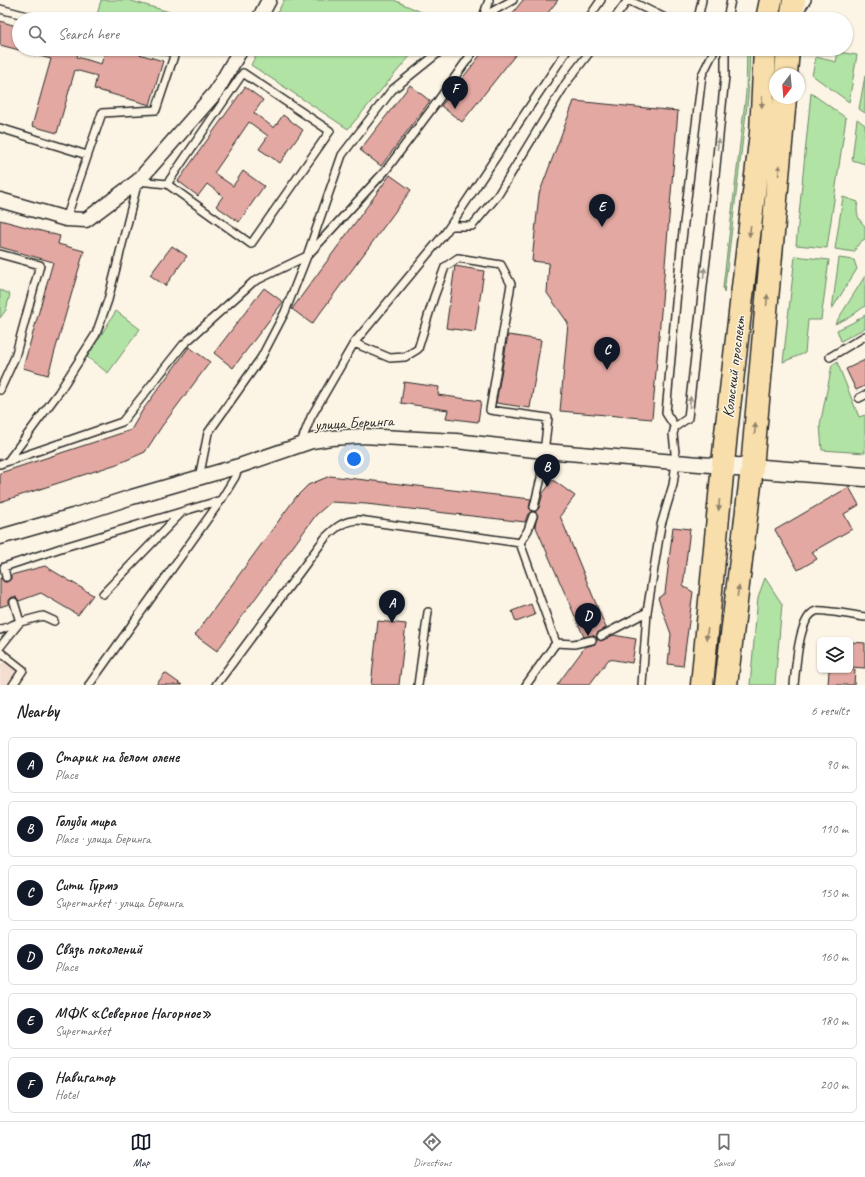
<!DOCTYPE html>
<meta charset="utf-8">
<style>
body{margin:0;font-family:Caveat,sans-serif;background:#f2f2f2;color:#202124}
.controls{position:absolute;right:12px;bottom:12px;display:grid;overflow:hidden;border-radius:6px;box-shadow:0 1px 3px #0004}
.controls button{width:36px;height:36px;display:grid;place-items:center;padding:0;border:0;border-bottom:1px solid #e0e0e0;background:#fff;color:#202124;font:20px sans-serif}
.compass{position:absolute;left:769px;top:68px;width:36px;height:36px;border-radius:50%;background:#fff;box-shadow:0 1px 3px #0004;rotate:196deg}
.you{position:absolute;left:354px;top:459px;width:14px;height:14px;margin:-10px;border:3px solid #fff;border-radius:50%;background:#1a73e8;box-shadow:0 0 0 6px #1a73e833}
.badge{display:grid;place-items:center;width:26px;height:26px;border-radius:50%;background:#111827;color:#fff;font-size:13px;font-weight:700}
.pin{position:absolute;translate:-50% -33px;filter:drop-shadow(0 1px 2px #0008)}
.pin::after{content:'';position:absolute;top:21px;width:14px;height:12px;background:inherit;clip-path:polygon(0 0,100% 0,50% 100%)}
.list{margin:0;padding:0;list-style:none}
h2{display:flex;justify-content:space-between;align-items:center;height:52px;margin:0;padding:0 16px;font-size:17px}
h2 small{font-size:13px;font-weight:400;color:#757577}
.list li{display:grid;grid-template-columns:26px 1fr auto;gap:12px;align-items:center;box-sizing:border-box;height:56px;margin:0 8px 8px;padding:0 8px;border:1px solid #e0e0e0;border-radius:6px}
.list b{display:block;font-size:15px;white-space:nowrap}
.list p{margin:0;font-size:13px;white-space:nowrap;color:#757577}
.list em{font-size:13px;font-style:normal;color:#757577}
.icon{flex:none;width:22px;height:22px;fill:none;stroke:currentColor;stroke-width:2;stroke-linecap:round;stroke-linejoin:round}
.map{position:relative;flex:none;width:865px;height:685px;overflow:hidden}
.search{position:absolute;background:#fff;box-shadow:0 1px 3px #0004;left:12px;right:12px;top:12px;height:44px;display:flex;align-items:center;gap:10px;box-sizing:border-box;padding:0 14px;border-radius:22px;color:#757577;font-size:15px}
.sheet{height:436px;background:#fff}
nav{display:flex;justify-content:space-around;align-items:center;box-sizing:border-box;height:56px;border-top:1px solid #e0e0e0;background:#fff;font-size:11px;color:#757577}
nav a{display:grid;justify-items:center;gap:2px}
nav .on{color:#111827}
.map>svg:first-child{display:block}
.built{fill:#f4ded1}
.green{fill:#b1e3a4;stroke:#6e8768}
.building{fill:#e2a8a1;stroke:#2b2b2b}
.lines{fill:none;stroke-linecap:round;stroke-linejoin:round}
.service-casing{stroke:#2b2b2b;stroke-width:10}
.minor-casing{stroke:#2b2b2b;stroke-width:17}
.tertiary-casing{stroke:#2b2b2b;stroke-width:21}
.primary-casing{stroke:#2b2b2b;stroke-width:25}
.service{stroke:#fcf5e5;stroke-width:7}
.minor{stroke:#fcf5e5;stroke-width:14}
.tertiary{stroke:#fcf5e5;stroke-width:18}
.primary{stroke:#f8deab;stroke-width:22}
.oneway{fill:#92846b}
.oneway2{fill:#949088}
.labels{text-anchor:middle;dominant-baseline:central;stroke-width:3;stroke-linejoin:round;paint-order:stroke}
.street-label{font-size:16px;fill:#2b2b2b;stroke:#fcf5e5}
</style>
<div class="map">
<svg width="865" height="685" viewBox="0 0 865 685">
<rect width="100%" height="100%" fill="#fcf5e5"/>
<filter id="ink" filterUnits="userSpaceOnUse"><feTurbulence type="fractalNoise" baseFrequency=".025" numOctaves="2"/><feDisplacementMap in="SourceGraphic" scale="8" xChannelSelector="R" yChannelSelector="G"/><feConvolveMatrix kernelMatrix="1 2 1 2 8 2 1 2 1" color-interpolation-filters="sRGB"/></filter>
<g filter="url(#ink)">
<path class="built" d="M 10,657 L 21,671 L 11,685 L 0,685 L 0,664 Z"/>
<path class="green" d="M 101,0 L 128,0 L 194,19 L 96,19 Z
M 284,0 L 394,0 L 437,19 L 274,19 Z
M 259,49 L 416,49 L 348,129 L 251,65 Z
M 747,49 L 750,50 L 748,97 L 724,293 L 723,287 L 746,93 Z
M 838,52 L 857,55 L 849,102 L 812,75 L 816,57 L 836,62 Z
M 865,76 L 865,113 L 859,109 Z
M 811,93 L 846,118 L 827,248 L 796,245 Z
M 857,119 L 865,125 L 865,164 L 852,160 Z
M 843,197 L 858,202 C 856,211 857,219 865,226 L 865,239 C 859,242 857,246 854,252 L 835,249 Z
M 795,256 L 829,260 L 821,320 L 808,320 L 805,353 L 783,362 Z
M 839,258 L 854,260 L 857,269 L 832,309 Z
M 865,276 L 865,306 L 850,317 L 835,324 Z
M 0,290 L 10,294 L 6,310 L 0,318 Z
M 116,311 L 140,329 L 108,373 L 87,357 Z
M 865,315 L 865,328 L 841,341 L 837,330 L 852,323 Z
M 837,362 L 859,417 L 865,415 L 865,453 L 822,450 L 820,425 L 832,365 Z
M 765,578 L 782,604 L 775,685 L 750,685 L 758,597 Z"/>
<path class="building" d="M 523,0 L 558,0 L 543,19 L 508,19 Z
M 0,21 L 19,27 L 19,50 L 0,45 Z
M 24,49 L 80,49 L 77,57 L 101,64 L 106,49 L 122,49 L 163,61 L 150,105 L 94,89 L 97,76 L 75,70 L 57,133 L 32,126 L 51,59 L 24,52 Z
M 485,49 L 520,49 L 462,122 L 441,106 Z
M 410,85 L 430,101 L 381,166 L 360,150 Z
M 245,87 L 263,100 L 254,113 L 274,128 L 283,115 L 303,130 L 280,163 L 259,149 L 268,136 L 249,122 L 214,173 L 233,186 L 243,171 L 264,186 L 239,222 L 216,206 L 223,196 L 207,184 L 198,196 L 178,181 Z
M 574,101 L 678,111 L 652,419 L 560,411 L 568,323 L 547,293 L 549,263 L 532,261 L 539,194 Z
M 390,175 L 411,190 L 312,324 L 292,309 Z
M 0,220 L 60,236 L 58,244 L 84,251 L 48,375 L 23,368 L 53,262 L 0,247 Z
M 172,246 L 187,256 L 165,286 L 150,275 Z
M 455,266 L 484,271 L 475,332 L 446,328 Z
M 264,288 L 283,302 L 233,368 L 214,353 Z
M 508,335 L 541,340 L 530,408 L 496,403 Z
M 189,347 L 210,362 L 162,426 L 145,452 L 120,463 L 0,502 L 0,473 L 131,430 L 142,411 Z
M 865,360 L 865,386 L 856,390 L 846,369 Z
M 404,382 L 439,387 L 438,395 L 481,401 L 478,422 L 446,418 L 448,410 L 401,403 Z
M 330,476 L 531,499 L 529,508 L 532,511 L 528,514 L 525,522 L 366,504 L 331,502 L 316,515 L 217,651 L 195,635 L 296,497 L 308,485 Z
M 553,480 L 575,496 L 560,516 L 606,628 L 597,633 L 596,638 L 593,635 L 584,637 L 535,525 L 538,515 L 535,512 L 539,508 L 543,493 Z
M 849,487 L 859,505 L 844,514 L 852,529 L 812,552 L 817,559 L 798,570 L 775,530 Z
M 673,527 L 690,529 L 683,586 L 693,592 L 683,666 L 668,664 L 671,634 L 658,598 L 665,593 Z
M 45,566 L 93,595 L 78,615 L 41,593 L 19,601 L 16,597 L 12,597 L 9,600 L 9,604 L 0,607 L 0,578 L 1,578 L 4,582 L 7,582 L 11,579 L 11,575 Z
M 531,604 L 535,615 L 516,622 L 512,611 Z
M 378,621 L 406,624 L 399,685 L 371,685 Z
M 613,635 L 636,639 L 632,663 L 609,659 L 589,685 L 557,685 L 585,647 L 595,644 L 597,641 L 597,639 L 601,641 Z
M 850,642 L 865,643 L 865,668 L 850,667 Z
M 829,670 L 855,670 L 854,685 L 828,685 Z
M 165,673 L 182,685 L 156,685 Z"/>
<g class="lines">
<g class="service-casing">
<path id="service" d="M 0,9 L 39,19
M 799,12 L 807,0
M 483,17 L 489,0
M 484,19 L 484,16 L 513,0
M 588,19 L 601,0
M 614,19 L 628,0 L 667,19
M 698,19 L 702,0
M 727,19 L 731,0
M 0,128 L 87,155
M 66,219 L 102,113 L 156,110 L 175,53 L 158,49
M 451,226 L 472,226 L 498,195 L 566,83 L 592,49
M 0,254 L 40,265 L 15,357 L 0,390
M 354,343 L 390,358 L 405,357 L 418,349 L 434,297 L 445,267 L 458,258 L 501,265 L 511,284 L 490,410 L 548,418 L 541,478 L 534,507
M 830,357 L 865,336
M 859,398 L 865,395
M 675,427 L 666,413 L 681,248 L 702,75 L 715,49
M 300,445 L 311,417 L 354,343 L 446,232 L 568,49
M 8,461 L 59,392 L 96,334 L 108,300 L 138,181 L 167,184 L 251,244 L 330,131 L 243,73 L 167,184
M 0,464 L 122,422 L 183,345 L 253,282 L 307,256 L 342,155 L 392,90 L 443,49
M 199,478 L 208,433 L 261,358 L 285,312 L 307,256 L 386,170 L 437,102 L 475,49
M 520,543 L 528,530 L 533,516
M 6,577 L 4,567 L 61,548 L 221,500 L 235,477 L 239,466
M 103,594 L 181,513
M 0,630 L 20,622 L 14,602
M 601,636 L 647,612
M 0,647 L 20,622 L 43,616 L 54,621
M 0,652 L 23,670 L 13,685
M 89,685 L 221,500
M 216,685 L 325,538 C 336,527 343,521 359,520 L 520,543 L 556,643
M 418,685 L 428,612
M 526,685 L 556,643 L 574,644 L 592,640
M 642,685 L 647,612 L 661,525 L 673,485 L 676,462 L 673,434 L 675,427 L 688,418 L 711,216 L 725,76 L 725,49
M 794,685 C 796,668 798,617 816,611 C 821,609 857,616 865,617"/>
</g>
<g class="minor-casing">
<path id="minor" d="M 259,19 L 269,0
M 0,200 L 66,219 L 86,220 L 138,181 L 216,92 L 241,49
M 0,537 L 73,516 L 132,497 L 239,466 L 312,441 L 331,438 L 362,436 L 456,441 L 544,451 L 723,466"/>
</g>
<g class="tertiary-casing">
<path id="tertiary" d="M 723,466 L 865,477"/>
</g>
<g class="primary-casing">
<path id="primary" d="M 767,19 L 771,0
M 791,19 L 794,0
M 786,74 L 788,49
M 702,685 L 726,433 L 761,133 L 765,49
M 726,685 L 752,468 L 782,132 L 785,98"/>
</g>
<use href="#service" class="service"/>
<use href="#minor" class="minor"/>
<use href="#tertiary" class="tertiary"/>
<use href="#primary" class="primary"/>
</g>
<defs><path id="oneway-solid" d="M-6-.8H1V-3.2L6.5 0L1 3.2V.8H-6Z"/></defs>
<g class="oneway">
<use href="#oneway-solid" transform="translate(762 102) rotate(92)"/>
<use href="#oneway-solid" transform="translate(779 170) rotate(-85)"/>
<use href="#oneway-solid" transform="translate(750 231) rotate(97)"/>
<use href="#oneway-solid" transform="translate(767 300) rotate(-85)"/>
<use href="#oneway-solid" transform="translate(755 429) rotate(-85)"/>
<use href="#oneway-solid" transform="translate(719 505) rotate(95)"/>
<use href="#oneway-solid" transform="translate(738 591) rotate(-83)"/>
<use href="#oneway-solid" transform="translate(707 634) rotate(96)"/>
</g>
<g class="oneway2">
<use href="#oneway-solid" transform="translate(718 144) rotate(-84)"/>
<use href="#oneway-solid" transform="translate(704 273) rotate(-84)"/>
<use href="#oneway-solid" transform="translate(690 402) rotate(-84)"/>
</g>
</g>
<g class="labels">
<g class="street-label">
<text transform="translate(734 367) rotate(-83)">Кольский проспект</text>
<text transform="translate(354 423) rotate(-3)">улица Беринга</text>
</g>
</g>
</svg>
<div class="controls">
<button><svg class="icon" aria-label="layers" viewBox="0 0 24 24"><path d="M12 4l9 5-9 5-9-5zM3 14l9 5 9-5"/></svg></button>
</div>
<svg class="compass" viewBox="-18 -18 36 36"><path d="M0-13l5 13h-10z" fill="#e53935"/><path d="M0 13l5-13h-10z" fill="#757577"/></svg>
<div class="you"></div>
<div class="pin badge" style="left:392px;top:623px">A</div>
<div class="pin badge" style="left:547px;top:487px">B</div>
<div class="pin badge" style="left:607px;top:370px">C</div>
<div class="pin badge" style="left:588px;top:636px">D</div>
<div class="pin badge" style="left:602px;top:227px">E</div>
<div class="pin badge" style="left:455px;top:109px">F</div>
<div class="search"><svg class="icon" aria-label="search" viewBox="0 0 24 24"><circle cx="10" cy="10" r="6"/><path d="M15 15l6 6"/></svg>Search here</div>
</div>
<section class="sheet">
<h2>Nearby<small>6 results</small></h2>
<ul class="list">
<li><span class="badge">A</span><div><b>Старик на белом олене</b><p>Place</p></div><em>90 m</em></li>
<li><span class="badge">B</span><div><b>Голуби мира</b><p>Place · улица Беринга</p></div><em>110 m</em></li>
<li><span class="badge">C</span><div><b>Сити Гурмэ</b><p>Supermarket · улица Беринга</p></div><em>150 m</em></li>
<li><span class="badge">D</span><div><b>Связь поколений</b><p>Place</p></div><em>160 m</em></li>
<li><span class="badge">E</span><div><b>МФК «Северное Нагорное»</b><p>Supermarket</p></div><em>180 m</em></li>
<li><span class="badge">F</span><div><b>Навигатор</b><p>Hotel</p></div><em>200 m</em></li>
</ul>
</section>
<nav>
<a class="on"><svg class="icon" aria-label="map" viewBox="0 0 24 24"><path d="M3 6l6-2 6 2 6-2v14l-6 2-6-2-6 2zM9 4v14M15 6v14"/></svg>Map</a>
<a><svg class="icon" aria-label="directions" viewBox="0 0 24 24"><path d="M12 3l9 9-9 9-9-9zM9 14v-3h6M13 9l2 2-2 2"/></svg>Directions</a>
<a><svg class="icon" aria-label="saved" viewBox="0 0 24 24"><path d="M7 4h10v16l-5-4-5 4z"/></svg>Saved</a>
</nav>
